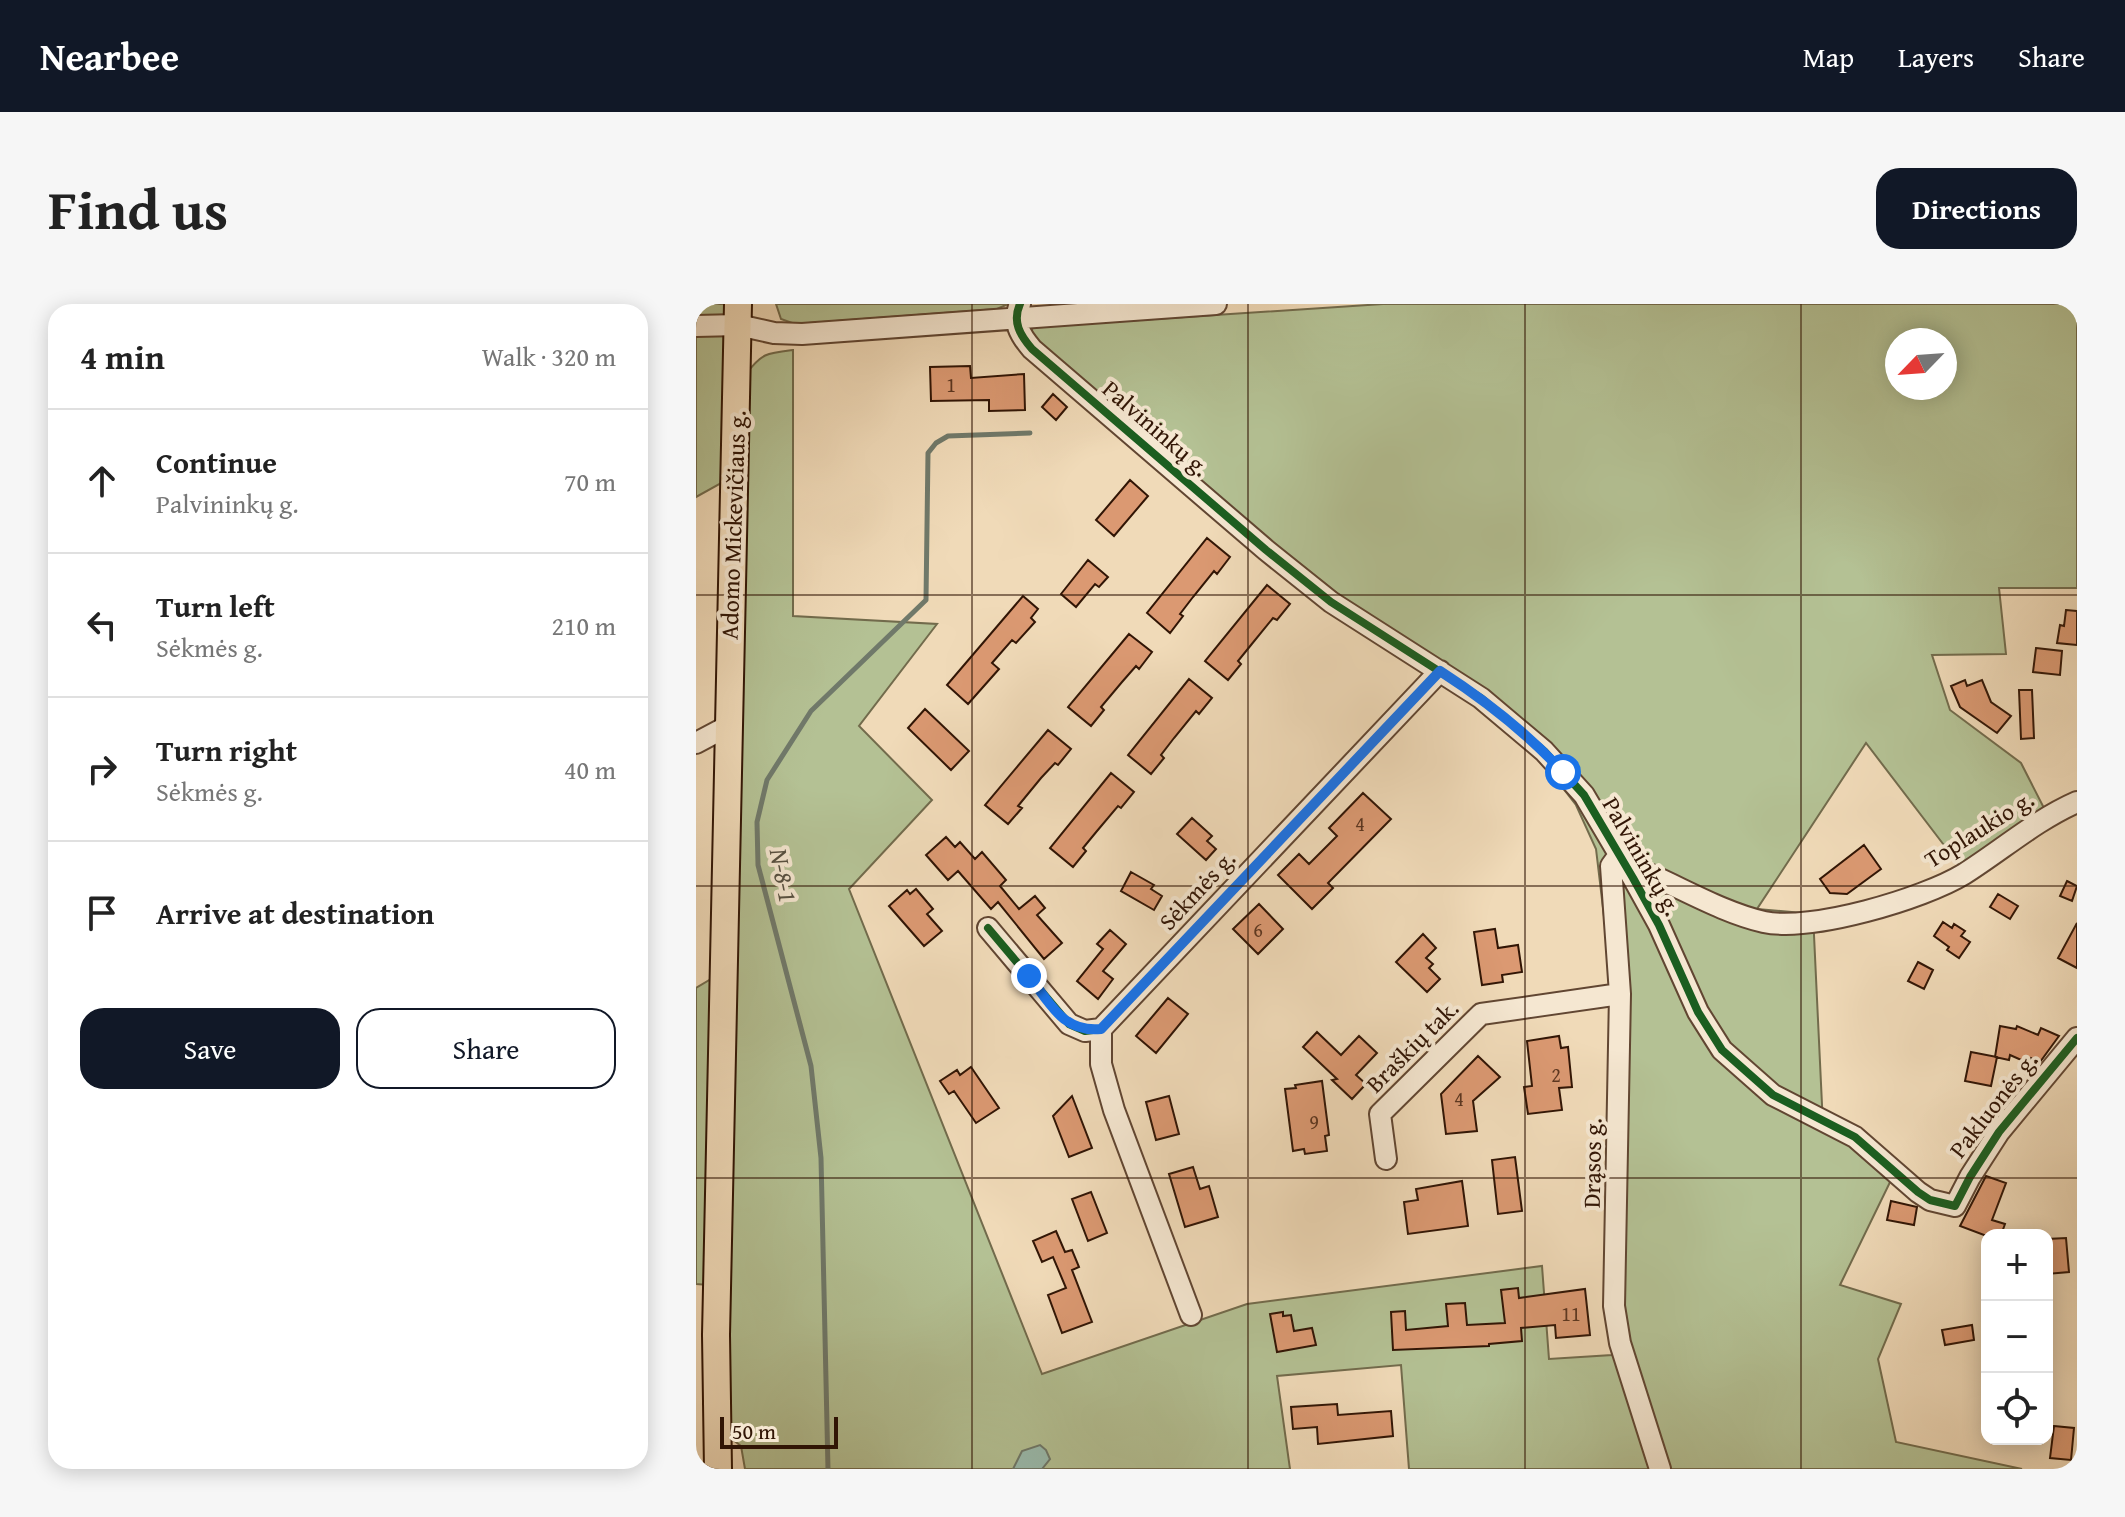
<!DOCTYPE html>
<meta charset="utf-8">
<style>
body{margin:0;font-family:"Gentium Book Plus",serif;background:#f6f6f6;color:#222}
.controls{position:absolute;right:24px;bottom:24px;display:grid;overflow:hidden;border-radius:16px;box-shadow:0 4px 20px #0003}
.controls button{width:72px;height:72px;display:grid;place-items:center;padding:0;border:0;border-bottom:2px solid #e0e0e0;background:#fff;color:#222;font:40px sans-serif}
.compass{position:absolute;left:1189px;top:24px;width:72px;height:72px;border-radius:50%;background:#fff;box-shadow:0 4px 20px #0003;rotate:245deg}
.scale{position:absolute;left:24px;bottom:20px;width:118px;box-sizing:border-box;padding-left:8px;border:4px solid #311505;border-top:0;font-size:22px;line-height:28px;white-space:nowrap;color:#311505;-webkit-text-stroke:6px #f5e7d1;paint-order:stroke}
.stop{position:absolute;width:24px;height:24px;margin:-18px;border:6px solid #1a73e8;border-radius:50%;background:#fff}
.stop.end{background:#1a73e8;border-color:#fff;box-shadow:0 2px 8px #0008}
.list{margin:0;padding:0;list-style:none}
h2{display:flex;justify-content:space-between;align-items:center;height:104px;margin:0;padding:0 32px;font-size:34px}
h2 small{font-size:26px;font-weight:400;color:#767676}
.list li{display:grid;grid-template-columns:52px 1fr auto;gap:24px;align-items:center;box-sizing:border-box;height:144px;padding:0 32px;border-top:2px solid #e0e0e0}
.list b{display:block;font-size:30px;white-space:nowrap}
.list p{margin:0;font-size:26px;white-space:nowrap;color:#767676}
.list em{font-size:26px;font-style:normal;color:#767676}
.actions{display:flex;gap:16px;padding:24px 32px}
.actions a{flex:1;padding:18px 0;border:2px solid #111827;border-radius:24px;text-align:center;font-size:28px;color:#111827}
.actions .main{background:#111827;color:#fff}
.icon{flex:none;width:44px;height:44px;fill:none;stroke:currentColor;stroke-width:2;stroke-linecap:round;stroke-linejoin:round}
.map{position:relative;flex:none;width:1381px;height:1165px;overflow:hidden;border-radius:24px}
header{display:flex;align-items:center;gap:48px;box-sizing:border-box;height:112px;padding:0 40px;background:#111827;color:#fff}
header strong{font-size:38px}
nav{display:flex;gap:44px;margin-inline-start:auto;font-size:28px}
.intro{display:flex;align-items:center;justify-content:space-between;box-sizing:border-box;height:192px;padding:0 48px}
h1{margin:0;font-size:56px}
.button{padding:20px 36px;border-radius:24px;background:#111827;color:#fff;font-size:28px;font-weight:700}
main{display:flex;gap:48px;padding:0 48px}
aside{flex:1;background:#fff;border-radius:24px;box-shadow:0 4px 20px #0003}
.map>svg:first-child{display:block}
.green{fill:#b4c194;stroke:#726b4c;stroke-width:2;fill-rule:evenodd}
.water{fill:#9abbad;stroke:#70796a;stroke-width:2}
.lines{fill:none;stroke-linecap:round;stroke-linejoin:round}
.stream{stroke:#70796a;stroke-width:5}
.building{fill:#db9972;stroke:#311505;stroke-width:2}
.minor-casing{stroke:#614632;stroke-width:24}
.major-casing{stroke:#311505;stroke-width:30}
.minor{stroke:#f5e7d1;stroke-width:20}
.major{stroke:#f0dab8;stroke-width:26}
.cycleway-casing{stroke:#f5e7d1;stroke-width:13}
.cycleway{stroke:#1b5e20;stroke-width:8}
.route{stroke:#1a73e8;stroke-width:10}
.grid{fill:none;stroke:#311505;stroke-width:2;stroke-opacity:0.55}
.labels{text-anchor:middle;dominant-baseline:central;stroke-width:8;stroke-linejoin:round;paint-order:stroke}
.number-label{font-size:20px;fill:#5c3620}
.street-label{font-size:24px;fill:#311505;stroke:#f5e7d1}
.water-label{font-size:26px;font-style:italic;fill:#564f40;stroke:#f5e7d1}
</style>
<header>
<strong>Nearbee</strong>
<nav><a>Map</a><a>Layers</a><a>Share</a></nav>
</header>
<div class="intro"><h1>Find us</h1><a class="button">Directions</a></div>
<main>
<aside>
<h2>4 min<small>Walk · 320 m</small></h2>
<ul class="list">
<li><svg class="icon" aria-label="ahead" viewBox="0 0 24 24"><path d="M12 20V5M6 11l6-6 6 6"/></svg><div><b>Continue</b><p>Palvininkų g.</p></div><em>70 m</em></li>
<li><svg class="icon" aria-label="left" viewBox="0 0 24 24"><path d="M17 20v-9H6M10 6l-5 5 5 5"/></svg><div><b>Turn left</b><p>Sėkmės g.</p></div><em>210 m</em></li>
<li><svg class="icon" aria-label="right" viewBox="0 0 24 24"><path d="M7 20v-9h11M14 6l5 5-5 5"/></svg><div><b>Turn right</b><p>Sėkmės g.</p></div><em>40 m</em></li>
<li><svg class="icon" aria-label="arrive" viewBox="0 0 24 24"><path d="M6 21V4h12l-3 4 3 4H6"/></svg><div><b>Arrive at destination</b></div></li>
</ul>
<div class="actions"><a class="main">Save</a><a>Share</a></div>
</aside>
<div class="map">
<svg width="1381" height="1165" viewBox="0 0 1381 1165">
<rect width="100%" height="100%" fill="#f0dab8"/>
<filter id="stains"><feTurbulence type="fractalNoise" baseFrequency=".0025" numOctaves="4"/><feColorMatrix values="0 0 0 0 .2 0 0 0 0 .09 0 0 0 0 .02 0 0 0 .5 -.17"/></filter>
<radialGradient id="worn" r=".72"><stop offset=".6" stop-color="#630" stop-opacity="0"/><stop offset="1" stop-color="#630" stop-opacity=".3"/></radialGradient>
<path class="green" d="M 0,0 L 30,0 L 29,177 L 0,193 Z
M 80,0 L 312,0 L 301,5 L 99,20 L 85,15 Z
M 687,0 L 1381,0 L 1381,284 L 1303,284 L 1310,350 L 1236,351 L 1254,406 L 1325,459 L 1351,510 L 1267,566 L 1170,439 L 1061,605 L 1117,610 L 1127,822 L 1197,872 L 1144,981 L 1205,1000 L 1182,1055 L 1200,1138 L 1326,1165 L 713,1165 L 705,1061 L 581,1072 L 594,1165 L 49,1165 L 45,1142 L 32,1132 L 30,913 L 50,70 C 66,49 71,49 97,46 L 97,312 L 241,320 L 163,422 L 236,496 L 153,585 L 346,1070 L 551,1000 L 846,962 L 853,1055 L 916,1051 L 916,680 L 900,545 L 880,501 L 835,443 L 584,244 L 337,37 L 334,27 L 338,23 ZM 1201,36 L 1249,36 L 1249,84 L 1201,84 Z
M 15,675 L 12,981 L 0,980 L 0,684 Z"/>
<path class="water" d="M 344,1141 L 350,1146 L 354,1155 L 346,1165 L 317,1165 L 326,1147 Z"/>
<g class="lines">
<path class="stream" d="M 132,1165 L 125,854 L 115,762 L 62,561 L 61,518 L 71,476 L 115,407 L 230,296 L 232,149 L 240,139 L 252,132 L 334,129"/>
</g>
<path class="building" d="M 274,62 L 275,74 L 328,70 L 329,106 L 293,107 L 293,96 L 235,97 L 234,63 Z
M 357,90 L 371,103 L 360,116 L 346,103 Z
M 434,176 L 452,192 L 418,232 L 400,216 Z
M 511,234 L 534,253 L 521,270 L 518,267 L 497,293 L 484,310 L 487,312 L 474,329 L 451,309 Z
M 392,256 L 412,273 L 403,283 L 399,280 L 380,303 L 365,290 Z
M 571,281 L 594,300 L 581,316 L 577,314 L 555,341 L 542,357 L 545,360 L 532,376 L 509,357 Z
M 327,292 L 342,305 L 335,314 L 339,318 L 320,339 L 316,336 L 296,359 L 303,365 L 272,400 L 251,381 Z
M 1370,306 L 1381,307 L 1381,341 L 1361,339 L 1364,321 L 1368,322 Z
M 433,330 L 456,348 L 443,365 L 440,362 L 426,378 L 405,403 L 408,406 L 395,422 L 372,403 Z
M 1340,344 L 1366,347 L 1364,371 L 1337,368 Z
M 493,375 L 516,394 L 503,410 L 500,407 L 478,434 L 465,451 L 468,454 L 455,470 L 432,451 Z
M 1269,376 L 1271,382 L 1286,376 L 1295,398 L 1315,412 L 1301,429 L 1264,403 L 1255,382 Z
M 1323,386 L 1336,386 L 1338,434 L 1325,435 Z
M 229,405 L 273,447 L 255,466 L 212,424 Z
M 352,426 L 375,445 L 362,461 L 359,459 L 345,474 L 322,502 L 326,504 L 312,520 L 289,501 Z
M 415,469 L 438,488 L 425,504 L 422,502 L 401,527 L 387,544 L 390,547 L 377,563 L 354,544 Z
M 667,489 L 695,515 L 632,579 L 637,584 L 616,605 L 582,571 L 603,550 L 613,560 L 641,532 L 633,524 Z
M 496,514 L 516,532 L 511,537 L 520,545 L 510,556 L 481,530 Z
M 250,533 L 259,543 L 264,538 L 279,555 L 286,548 L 310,576 L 304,582 L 323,605 L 339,592 L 349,604 L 341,611 L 366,639 L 348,655 L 302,598 L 295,605 L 262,567 L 252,576 L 230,551 Z
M 1168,541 L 1185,565 L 1151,590 L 1134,589 L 1124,575 Z
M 435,568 L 458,581 L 455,585 L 466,592 L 458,606 L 425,587 Z
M 1371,577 L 1381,582 L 1376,597 L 1364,592 Z
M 220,585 L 237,605 L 231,610 L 246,627 L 228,642 L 193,602 L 211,586 L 214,590 Z
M 1302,590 L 1322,602 L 1314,615 L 1294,603 Z
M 563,600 L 587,625 L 562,650 L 537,625 Z
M 1247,618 L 1256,624 L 1258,620 L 1269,627 L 1265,632 L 1274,638 L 1263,654 L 1251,646 L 1253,643 L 1238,632 Z
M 1381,619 L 1381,664 L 1362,654 Z
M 799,625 L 802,644 L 822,641 L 826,668 L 806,671 L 807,678 L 786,681 L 778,628 Z
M 414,626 L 430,640 L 407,667 L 417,675 L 402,695 L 381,677 L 407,645 L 401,640 Z
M 727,630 L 740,644 L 730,654 L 737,660 L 733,664 L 744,675 L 731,688 L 700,658 Z
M 1222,658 L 1237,666 L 1228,685 L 1212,677 Z
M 472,694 L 492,710 L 460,749 L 440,732 Z
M 1304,722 L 1320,725 L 1321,722 L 1342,731 L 1345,724 L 1363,732 L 1344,758 L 1335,754 L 1332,759 L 1314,751 L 1313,756 L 1299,753 Z
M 621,728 L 645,751 L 663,732 L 681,749 L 660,771 L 670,780 L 656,795 L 636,776 L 641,775 L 607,743 Z
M 863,732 L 865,744 L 872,743 L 876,783 L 863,784 L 866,806 L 832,810 L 828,783 L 836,782 L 831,737 Z
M 1275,748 L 1301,753 L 1295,782 L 1269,777 Z
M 782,752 L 804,773 L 777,797 L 781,827 L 750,830 L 745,790 Z
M 275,763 L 303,804 L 280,819 L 258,787 L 253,790 L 244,777 L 261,766 L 264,771 Z
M 626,777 L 633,831 L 629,832 L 631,847 L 609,850 L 608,845 L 597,847 L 589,785 L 600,784 L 599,781 Z
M 376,792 L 396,844 L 373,853 L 357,812 Z
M 473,792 L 483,830 L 460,836 L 450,798 Z
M 819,853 L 826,907 L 802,910 L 796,856 Z
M 497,863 L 504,885 L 513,882 L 522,913 L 489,923 L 473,870 Z
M 1290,872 L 1310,879 L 1296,916 L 1309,920 L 1305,931 L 1288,931 L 1264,922 Z
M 766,877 L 772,922 L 712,930 L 708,898 L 722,896 L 720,885 Z
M 395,888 L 411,929 L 392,937 L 376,895 Z
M 1195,897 L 1221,903 L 1218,921 L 1191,916 Z
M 360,927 L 369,948 L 376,946 L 383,963 L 376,966 L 396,1018 L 366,1029 L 352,991 L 370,984 L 357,953 L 346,958 L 337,937 Z
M 1370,934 L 1373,968 L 1351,970 L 1351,935 Z
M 822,984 L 823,994 L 889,985 L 894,1031 L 860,1034 L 859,1021 L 825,1024 L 826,1037 L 793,1040 L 793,1042 L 697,1046 L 695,1008 L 709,1007 L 710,1026 L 752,1022 L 750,1000 L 769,999 L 771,1021 L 809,1019 L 805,986 Z
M 587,1008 L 587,1012 L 595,1011 L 598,1027 L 616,1024 L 620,1041 L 581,1048 L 574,1010 Z
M 1276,1021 L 1278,1036 L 1249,1041 L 1246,1026 Z
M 641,1100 L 642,1111 L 695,1107 L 697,1132 L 622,1140 L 621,1123 L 597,1125 L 595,1103 Z
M 1358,1122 L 1378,1124 L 1375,1156 L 1354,1154 Z"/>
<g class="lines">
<g class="minor-casing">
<path id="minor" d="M 324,0 C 316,18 324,31 336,45 L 570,246 L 635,298 L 785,394 L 848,447 L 888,491 L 937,574 L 963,621 L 1002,708 L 1026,746 L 1077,791 L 1159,833 L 1222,888 L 1234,896 L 1259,902 L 1274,873 L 1303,828 L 1381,734
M 0,22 L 42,21 L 78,29 L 106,30 L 520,0
M 0,439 L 32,422
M 923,551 L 915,562 L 924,690 L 918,1002 L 924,1039 L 964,1165
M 937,574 L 947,570 L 955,571 C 991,587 1029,609 1068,618 C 1115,628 1227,595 1268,570 C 1306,546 1340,516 1381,498
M 292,624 L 373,720 L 389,727 L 405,725 L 744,367
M 405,725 L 405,760 L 418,806 L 495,1011
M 690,855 L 684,810 L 785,710 L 924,690"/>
</g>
<g class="major-casing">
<path id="major" d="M 22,1165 L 20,1031 L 42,0"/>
</g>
<use href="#minor" class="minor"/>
<use href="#major" class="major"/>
<g class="cycleway-casing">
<path id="cycleway" d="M 324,0 C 316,18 324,31 336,45 L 570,246 L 635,298 L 785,394 L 848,447 L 888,491 L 937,574 L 963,621 L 1002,708 L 1026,746 L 1077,791 L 1159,833 L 1222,888 L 1234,896 L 1259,902 L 1274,873 L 1303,828 L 1381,734
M 292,624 L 373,720 L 389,727 L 405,725 L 744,367"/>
</g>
<use href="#cycleway" class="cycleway"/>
</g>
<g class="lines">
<path class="route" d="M 333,672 C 354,699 367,729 405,725 L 744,367 C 789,396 830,428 867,468"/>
</g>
<path class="grid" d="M 276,0 L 276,1165M 552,0 L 552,1165M 829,0 L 829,1165M 1105,0 L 1105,1165M 0,291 L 1381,291M 0,582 L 1381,582M 0,874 L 1381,874"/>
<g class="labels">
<g class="number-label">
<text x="255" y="80">1</text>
<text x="664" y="519">4</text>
<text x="562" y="625">6</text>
<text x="860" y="770">2</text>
<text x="763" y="794">4</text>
<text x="618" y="817">9</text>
<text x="875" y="1009">11</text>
</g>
<g class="street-label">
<text transform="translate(460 124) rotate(41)">Palvininkų g.</text>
<text transform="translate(37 221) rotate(-88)">Adomo Mickevičiaus g.</text>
<text transform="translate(1283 525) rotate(-32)">Toplaukio g.</text>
<text transform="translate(946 552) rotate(60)">Palvininkų g.</text>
<text transform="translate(501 586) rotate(-47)">Sėkmės g.</text>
<text transform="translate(716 742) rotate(-45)">Braškių tak.</text>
<text transform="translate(1297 801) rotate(-52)">Pakluonės g.</text>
<text transform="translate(896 859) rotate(-89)">Drąsos g.</text>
</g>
<g class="water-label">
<text transform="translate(88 571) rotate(79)">N-8-1</text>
</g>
</g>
<rect width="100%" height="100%" filter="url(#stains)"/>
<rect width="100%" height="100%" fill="url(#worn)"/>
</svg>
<div class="controls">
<button>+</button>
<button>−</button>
<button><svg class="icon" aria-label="locate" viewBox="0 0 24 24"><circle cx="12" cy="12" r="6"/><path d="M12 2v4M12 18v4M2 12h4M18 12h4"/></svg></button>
</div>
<svg class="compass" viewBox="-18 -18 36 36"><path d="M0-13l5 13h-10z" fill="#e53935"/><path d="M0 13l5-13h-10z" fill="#767676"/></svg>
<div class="scale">50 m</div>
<div class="stop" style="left:867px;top:468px"></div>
<div class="stop end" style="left:333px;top:672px"></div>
</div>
</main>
